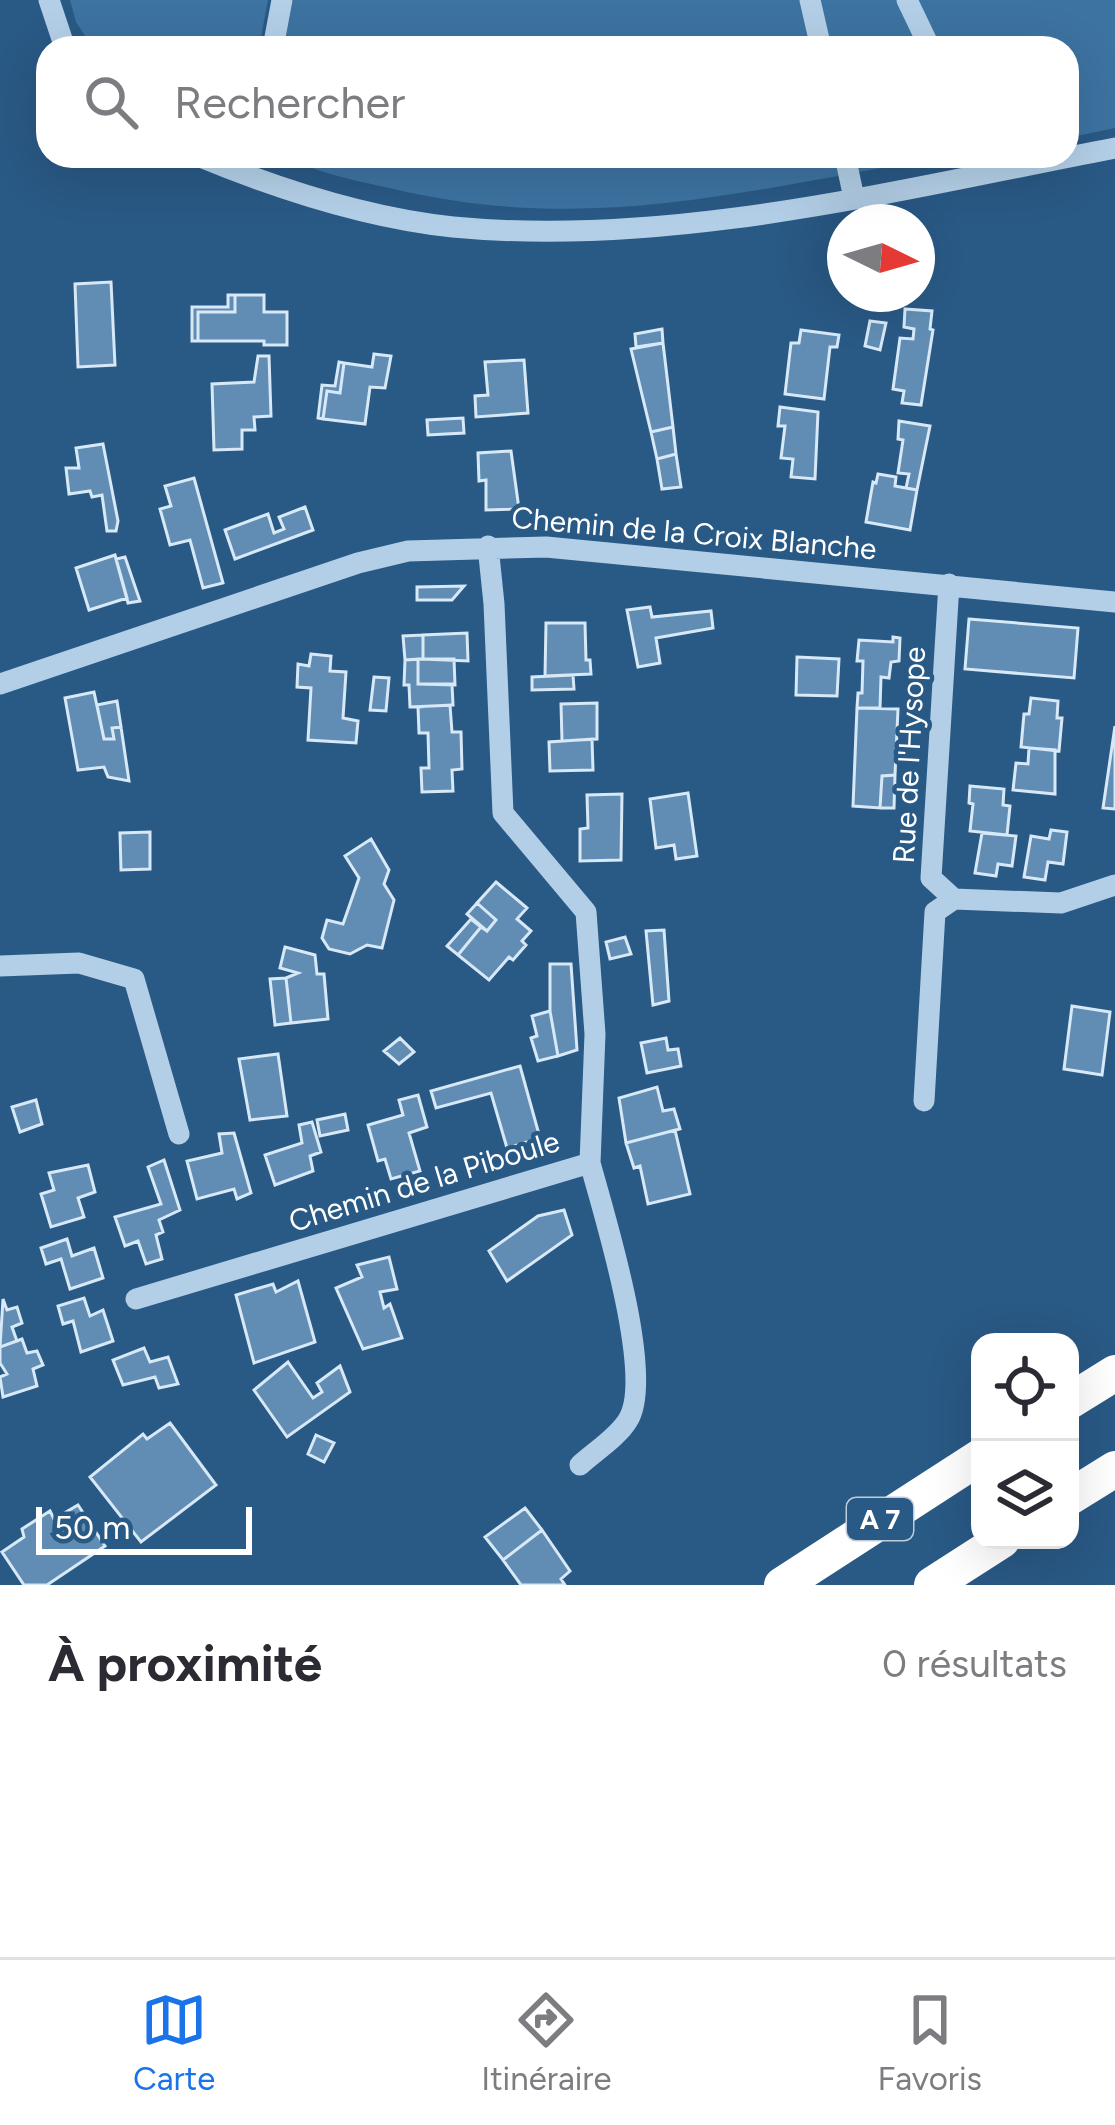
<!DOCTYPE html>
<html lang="fr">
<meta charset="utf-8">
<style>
body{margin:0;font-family:Figtree,sans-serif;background:#f2f2f3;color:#2b2b33}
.controls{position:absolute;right:36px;bottom:36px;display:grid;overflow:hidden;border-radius:24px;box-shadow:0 12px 48px #0002}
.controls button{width:108px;height:108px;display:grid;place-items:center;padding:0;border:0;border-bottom:3px solid #e1e1e2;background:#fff;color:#2b2b33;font:60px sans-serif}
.compass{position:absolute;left:827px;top:204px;width:108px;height:108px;border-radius:50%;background:#fff;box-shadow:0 12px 48px #0002;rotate:95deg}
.scale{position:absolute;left:36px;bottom:30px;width:216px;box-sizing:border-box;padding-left:12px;border:6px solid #fff;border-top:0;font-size:33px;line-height:42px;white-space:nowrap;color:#fff;-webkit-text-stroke:9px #295985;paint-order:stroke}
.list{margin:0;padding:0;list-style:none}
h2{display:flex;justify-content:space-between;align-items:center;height:156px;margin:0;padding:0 48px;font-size:51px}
h2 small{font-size:39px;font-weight:400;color:#7c7c81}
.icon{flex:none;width:66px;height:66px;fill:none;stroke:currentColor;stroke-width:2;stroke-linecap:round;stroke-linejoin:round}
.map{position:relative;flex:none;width:1115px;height:1585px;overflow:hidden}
.search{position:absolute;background:#fff;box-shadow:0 12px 48px #0002;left:36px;right:36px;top:36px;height:132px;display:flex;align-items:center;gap:30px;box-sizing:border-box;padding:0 42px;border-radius:36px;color:#7c7c81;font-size:45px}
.sheet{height:372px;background:#fff}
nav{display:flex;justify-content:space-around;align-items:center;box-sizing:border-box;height:168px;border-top:3px solid #e1e1e2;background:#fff;font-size:33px;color:#7c7c81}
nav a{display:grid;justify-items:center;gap:6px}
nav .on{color:#1a73e8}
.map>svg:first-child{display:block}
.green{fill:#3d73a1}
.building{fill:#618db4;stroke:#d7e8f6;stroke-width:3}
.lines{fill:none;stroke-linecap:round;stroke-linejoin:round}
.minor{stroke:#b3cfe7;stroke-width:21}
.highway{stroke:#fff;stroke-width:36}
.labels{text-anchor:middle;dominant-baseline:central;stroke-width:9;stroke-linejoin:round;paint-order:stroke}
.shield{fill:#295985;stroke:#bfcdda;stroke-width:3}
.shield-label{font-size:27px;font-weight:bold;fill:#fff}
.street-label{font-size:30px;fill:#fff;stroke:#295985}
</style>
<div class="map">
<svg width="1115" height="1585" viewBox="0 0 1115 1585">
<rect width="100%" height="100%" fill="#295985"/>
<path class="green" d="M 70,0 L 268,0 L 259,48 L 93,48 L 76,22 Z
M 293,0 L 1115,0 L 1115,128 L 1067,138 L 1067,48 L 284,48 Z
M 285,156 L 952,156 C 756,187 598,236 398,190 C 359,181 321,175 285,156 Z"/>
<path class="building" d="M 111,282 L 115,365 L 78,367 L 75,284 Z
M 228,295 L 235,295 L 235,312 L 198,312 L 198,341 L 192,341 L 192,307 L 228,307 Z
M 235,295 L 264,295 L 264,312 L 287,312 L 287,345 L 264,345 L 264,341 L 198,341 L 198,312 L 235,312 Z
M 905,309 L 932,311 L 930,329 L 933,330 L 921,405 L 902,403 L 904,391 L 893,389 L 900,338 L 913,339 L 914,329 L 904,327 Z
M 870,321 L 886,323 L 880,350 L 865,346 Z
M 662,329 L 663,343 L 636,347 L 635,334 Z
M 801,330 L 839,335 L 837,347 L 830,347 L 824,399 L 785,394 L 791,343 L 799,343 Z
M 663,343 L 673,427 L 651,432 L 631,349 Z
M 374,354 L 391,356 L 385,388 L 370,387 L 365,424 L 323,419 L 327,391 L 340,393 L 344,363 L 372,367 Z
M 258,356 L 269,356 L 271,416 L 254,417 L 255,430 L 242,430 L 242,449 L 214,450 L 212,384 L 254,382 Z
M 524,360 L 528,413 L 476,417 L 475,396 L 488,395 L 485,362 Z
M 339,362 L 344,363 L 340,393 L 327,391 L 323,419 L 318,418 L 322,385 L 335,386 Z
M 780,407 L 818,412 L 815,479 L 791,477 L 793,459 L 781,458 L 785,426 L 778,426 Z
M 463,418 L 464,433 L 428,435 L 427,420 Z
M 899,421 L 930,426 L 917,490 L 906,488 L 909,474 L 898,473 L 903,440 L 898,439 Z
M 673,427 L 676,454 L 657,459 L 651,432 Z
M 103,444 L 118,521 L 116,531 L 107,531 L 102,495 L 92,497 L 90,491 L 69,494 L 66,468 L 79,468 L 76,448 Z
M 511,451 L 519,509 L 486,510 L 486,480 L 479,481 L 478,453 Z
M 676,454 L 681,487 L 662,489 L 657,459 Z
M 878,474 L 896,477 L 895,486 L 917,490 L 910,530 L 866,522 L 873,482 L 876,483 Z
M 194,478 L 223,583 L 203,588 L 190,540 L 170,545 L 160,509 L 171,506 L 165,486 Z
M 305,507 L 313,530 L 235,559 L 225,530 L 268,514 L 274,533 L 284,529 L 279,517 Z
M 115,555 L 127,598 L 89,610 L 76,568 Z
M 125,557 L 140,601 L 128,603 L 116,559 Z
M 464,586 L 452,600 L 417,600 L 417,587 Z
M 650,607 L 652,617 L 711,611 L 713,628 L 656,638 L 660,663 L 638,667 L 627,610 Z
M 969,619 L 1078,628 L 1074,678 L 965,669 Z
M 546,623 L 585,623 L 586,660 L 590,660 L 591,674 L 545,676 Z
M 467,633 L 468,661 L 423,659 L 423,635 Z
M 423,635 L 423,659 L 405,660 L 403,636 Z
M 893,637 L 900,638 L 899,661 L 891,662 L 889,678 L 881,677 L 880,708 L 857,708 L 858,693 L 862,693 L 863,661 L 857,661 L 859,640 L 893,642 Z
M 311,654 L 331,656 L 330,671 L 346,672 L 343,718 L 358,721 L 356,743 L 308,740 L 311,688 L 297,687 L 298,664 L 309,666 Z
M 797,657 L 839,659 L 837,696 L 796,695 Z
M 418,659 L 454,659 L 455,685 L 418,684 Z
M 418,659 L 418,684 L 452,684 L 453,705 L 410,707 L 409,685 L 404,685 L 405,660 Z
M 573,675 L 574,689 L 532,690 L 532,677 Z
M 374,677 L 389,678 L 386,711 L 370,710 Z
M 94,692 L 104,739 L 114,739 L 112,728 L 121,727 L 129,781 L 108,777 L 104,767 L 78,770 L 65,698 Z
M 1031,698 L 1058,701 L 1057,718 L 1062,718 L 1059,751 L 1021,747 L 1024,714 L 1029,714 Z
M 117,701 L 121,727 L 112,728 L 114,739 L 104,739 L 97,705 Z
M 597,703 L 597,739 L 562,741 L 561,704 Z
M 450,705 L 452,732 L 461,732 L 462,769 L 452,770 L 453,791 L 422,792 L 421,768 L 429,768 L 428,733 L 419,733 L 418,707 Z
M 857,708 L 898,709 L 895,775 L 882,776 L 880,808 L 853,806 Z
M 1115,726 L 1115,809 L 1103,808 Z
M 592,739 L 593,770 L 550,771 L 549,742 Z
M 1029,748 L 1055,750 L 1055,794 L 1013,790 L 1016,763 L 1028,764 Z
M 895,775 L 894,808 L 880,808 L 882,776 Z
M 970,786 L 1004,789 L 1003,805 L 1010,806 L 1007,835 L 970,831 L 973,804 L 969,803 Z
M 688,793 L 697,856 L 676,859 L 674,845 L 656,848 L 650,799 Z
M 622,794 L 621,860 L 580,861 L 580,829 L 588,828 L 587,795 Z
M 1051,830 L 1067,832 L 1063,864 L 1048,862 L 1045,880 L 1024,877 L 1031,836 L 1049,839 Z
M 150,832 L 150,869 L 121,870 L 120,833 Z
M 982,833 L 1016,836 L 1012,866 L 998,864 L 996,876 L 975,873 Z
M 371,839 L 389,870 L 384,884 L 394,900 L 382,948 L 367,945 L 350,954 L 329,949 L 322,938 L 327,920 L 343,924 L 359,878 L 345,856 Z
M 496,882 L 527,908 L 517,919 L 531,931 L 522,941 L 526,945 L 513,960 L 509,957 L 489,980 L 458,955 L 481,927 L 487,931 L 496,920 L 477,903 Z
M 477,903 L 496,920 L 487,931 L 467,914 Z
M 471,919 L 481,927 L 458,955 L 447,946 Z
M 664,930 L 669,1001 L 653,1005 L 646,931 Z
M 625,937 L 631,954 L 610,959 L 606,942 Z
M 285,947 L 315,955 L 317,974 L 324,974 L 328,1019 L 291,1023 L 286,978 L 298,973 L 280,968 Z
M 550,964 L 571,964 L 577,1050 L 558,1056 L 550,1011 Z
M 286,978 L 291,1023 L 275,1025 L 270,979 Z
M 1072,1006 L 1110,1012 L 1102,1075 L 1064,1069 Z
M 550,1011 L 558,1056 L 538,1061 L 531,1038 L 537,1036 L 532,1016 Z
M 400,1038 L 414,1052 L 399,1064 L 384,1051 Z
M 666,1038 L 668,1050 L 678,1049 L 681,1066 L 647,1073 L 641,1043 Z
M 278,1054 L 287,1116 L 250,1120 L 239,1059 Z
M 520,1066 L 540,1138 L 507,1148 L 491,1093 L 436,1108 L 431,1091 Z
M 657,1087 L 663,1111 L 674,1109 L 680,1129 L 626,1143 L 619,1098 Z
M 418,1095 L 427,1127 L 409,1133 L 420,1171 L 391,1179 L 385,1159 L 378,1161 L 368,1125 L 403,1115 L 399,1100 Z
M 36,1100 L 42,1124 L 20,1132 L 12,1107 Z
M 345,1114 L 348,1130 L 320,1136 L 317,1120 Z
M 312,1122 L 321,1152 L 310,1156 L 313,1171 L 275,1185 L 265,1155 L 302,1143 L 299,1125 Z
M 675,1130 L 690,1194 L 648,1204 L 640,1166 L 634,1168 L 626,1143 Z
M 234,1133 L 251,1193 L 237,1199 L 234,1189 L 197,1199 L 187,1161 L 222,1153 L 219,1134 Z
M 164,1160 L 180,1210 L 159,1220 L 163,1232 L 156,1235 L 162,1259 L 146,1264 L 138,1241 L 125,1246 L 115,1217 L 161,1204 L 148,1167 Z
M 88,1165 L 95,1192 L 78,1198 L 84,1217 L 51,1227 L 41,1194 L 54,1190 L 49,1173 Z
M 564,1210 L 572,1235 L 507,1281 L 489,1251 L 538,1216 Z
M 67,1239 L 72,1256 L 94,1248 L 103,1278 L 70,1289 L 61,1259 L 46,1264 L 41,1248 Z
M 389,1257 L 397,1289 L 380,1292 L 384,1308 L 390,1304 L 402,1338 L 363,1349 L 336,1288 L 362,1277 L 357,1265 Z
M 298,1281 L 315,1342 L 254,1363 L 236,1295 L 273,1284 L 276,1292 Z
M 84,1298 L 90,1316 L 103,1310 L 113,1341 L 81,1352 L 73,1321 L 63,1324 L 58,1306 Z
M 3,1299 L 7,1310 L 17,1307 L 22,1323 L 12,1327 L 17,1341 L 0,1347 Z
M 22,1339 L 27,1353 L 37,1351 L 43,1365 L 33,1369 L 37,1386 L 3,1397 L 0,1377 L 7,1374 L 0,1363 L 0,1347 Z
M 144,1348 L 150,1362 L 168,1357 L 178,1384 L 159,1388 L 155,1377 L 123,1385 L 113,1360 Z
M 288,1362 L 313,1398 L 322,1392 L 317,1383 L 340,1366 L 350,1392 L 287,1437 L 254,1390 Z
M 170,1423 L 216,1485 L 141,1542 L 90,1477 L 143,1434 L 147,1439 Z
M 316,1435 L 334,1443 L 324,1462 L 308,1454 Z
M 78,1505 L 105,1546 L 47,1585 L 24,1585 L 2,1552 L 24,1537 L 22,1529 L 50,1511 L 54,1519 Z
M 525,1508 L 542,1530 L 503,1560 L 485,1537 Z
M 542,1530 L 570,1571 L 561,1579 L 565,1585 L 521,1585 L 503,1560 Z"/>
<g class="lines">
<path class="minor" d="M 49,0 L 65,48
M 810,0 L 821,48
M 907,0 L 930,48
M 273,48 L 282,0
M 198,156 C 278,189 367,218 453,227 C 672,248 901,189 1115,148
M 845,156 L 854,198
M 949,584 L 931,878 L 954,899 L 1061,903 L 1115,885
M 0,684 L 358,563 L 408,551 L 546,547 L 1115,602
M 0,966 L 79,963 L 134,979 L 179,1134
M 924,1101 L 935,912 L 954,899
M 136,1299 L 590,1163 L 595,1034 L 586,912 L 503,813 L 494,604 L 488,546
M 580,1465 C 594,1452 618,1437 628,1420 C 655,1377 604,1214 590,1163"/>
<path class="highway" d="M 1070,1401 L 1115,1373
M 1070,1497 L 1115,1469
M 782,1585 L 980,1457
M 932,1585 L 1002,1540"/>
</g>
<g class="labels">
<rect class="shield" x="847" y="1498" width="66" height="42" rx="9"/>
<g class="shield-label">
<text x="880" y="1519">A 7</text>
</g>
<g class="street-label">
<text transform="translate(694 533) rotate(5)">Chemin de la Croix Blanche</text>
<text transform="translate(909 755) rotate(-87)">Rue de l'Hysope</text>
<text transform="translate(424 1181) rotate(-17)">Chemin de la Piboule</text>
</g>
</g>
</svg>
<div class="controls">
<button><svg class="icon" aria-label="locate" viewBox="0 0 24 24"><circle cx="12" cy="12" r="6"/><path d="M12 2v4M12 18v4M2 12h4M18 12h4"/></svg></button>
<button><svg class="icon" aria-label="layers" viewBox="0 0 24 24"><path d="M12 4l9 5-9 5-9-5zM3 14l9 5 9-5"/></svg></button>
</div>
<svg class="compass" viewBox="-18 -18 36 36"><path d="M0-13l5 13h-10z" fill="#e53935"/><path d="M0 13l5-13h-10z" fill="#7c7c81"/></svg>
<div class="scale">50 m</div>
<div class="search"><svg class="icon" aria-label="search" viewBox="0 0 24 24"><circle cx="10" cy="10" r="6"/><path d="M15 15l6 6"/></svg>Rechercher</div>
</div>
<section class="sheet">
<h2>À proximité<small>0 résultats</small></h2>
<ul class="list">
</ul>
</section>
<nav>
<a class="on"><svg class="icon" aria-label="map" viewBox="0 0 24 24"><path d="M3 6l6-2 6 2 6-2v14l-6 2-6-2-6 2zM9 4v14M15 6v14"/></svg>Carte</a>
<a><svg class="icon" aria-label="directions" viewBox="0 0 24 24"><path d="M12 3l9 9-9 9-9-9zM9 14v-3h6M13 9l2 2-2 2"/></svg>Itinéraire</a>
<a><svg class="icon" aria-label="saved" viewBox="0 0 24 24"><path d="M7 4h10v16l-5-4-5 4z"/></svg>Favoris</a>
</nav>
